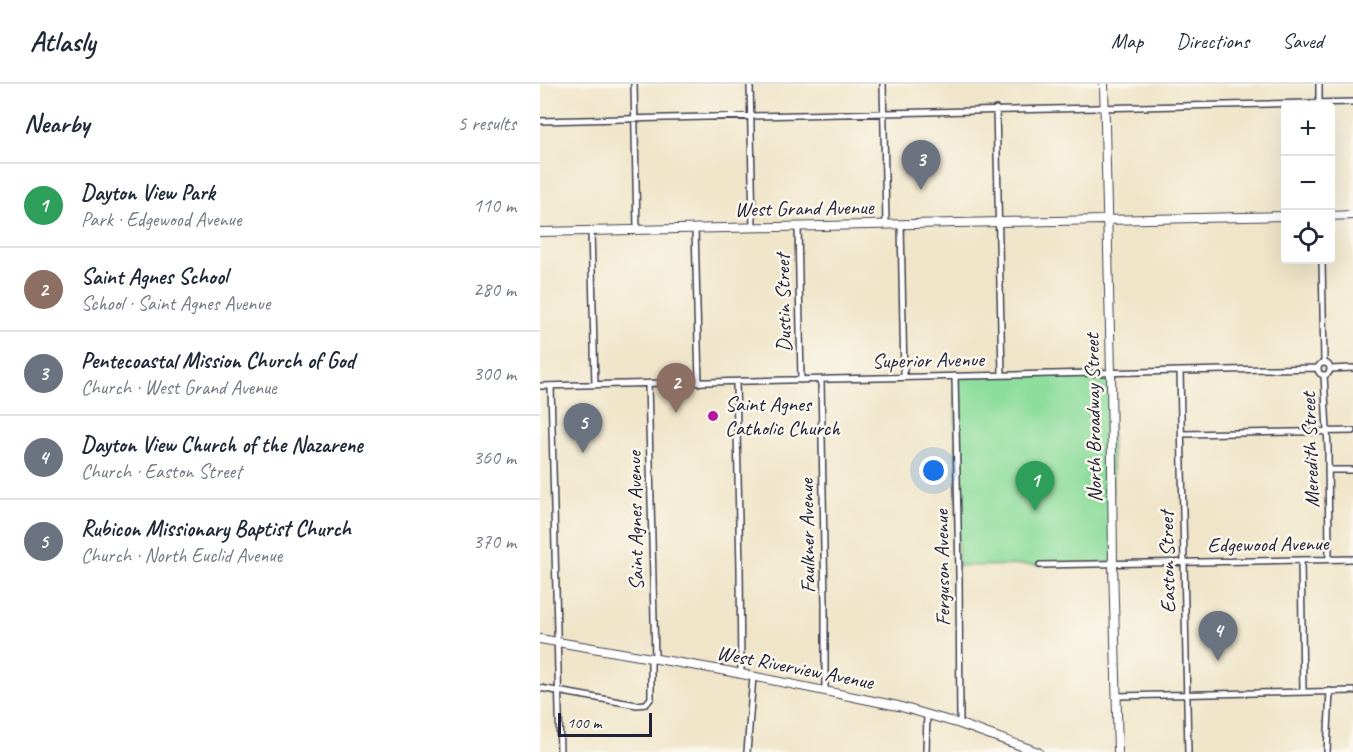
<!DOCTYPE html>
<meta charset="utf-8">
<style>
body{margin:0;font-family:Caveat,sans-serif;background:#f2f2f3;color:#1f2937}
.controls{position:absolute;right:18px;top:18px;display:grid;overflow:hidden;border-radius:6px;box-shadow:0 6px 24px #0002}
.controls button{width:54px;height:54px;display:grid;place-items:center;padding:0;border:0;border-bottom:2px solid #e0e1e3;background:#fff;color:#1f2937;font:30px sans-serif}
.scale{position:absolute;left:18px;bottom:15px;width:94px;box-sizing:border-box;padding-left:6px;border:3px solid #22223b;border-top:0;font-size:16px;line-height:21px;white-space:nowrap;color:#22223b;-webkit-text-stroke:4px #fbf7ec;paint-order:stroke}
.you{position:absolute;left:394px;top:387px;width:21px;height:21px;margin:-15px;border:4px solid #fff;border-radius:50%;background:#1a73e8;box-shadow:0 0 0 9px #1a73e833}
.badge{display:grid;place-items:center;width:39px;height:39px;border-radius:50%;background:#b5179e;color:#fff;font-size:20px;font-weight:700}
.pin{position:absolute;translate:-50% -50px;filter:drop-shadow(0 2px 3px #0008)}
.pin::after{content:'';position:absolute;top:32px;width:21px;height:18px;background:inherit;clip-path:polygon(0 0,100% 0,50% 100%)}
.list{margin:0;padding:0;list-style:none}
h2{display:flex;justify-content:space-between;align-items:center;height:78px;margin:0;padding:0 24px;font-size:26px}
h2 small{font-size:20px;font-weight:400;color:#747a83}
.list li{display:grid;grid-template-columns:39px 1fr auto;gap:18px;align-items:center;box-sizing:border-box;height:84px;padding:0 24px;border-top:2px solid #e0e1e3}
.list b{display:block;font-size:22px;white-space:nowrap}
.list p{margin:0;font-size:20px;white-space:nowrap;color:#747a83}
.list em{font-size:20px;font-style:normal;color:#747a83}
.icon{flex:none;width:33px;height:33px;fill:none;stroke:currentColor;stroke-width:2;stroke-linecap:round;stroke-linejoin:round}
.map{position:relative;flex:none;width:813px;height:668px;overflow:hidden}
header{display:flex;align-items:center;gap:36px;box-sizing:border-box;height:84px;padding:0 30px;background:#fff;border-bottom:2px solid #e0e1e3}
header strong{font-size:28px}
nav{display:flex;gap:33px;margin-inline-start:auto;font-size:21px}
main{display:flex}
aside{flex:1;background:#fff}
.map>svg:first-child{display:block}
.green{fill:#8ddd9c;stroke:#58806c;stroke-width:1.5}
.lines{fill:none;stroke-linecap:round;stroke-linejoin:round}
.street-casing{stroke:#413f50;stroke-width:8}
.secondary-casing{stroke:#413f50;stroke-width:10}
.street{stroke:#fff;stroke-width:5}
.secondary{stroke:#fff;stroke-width:8}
.poi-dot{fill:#b5179e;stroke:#fbf7ec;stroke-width:2}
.labels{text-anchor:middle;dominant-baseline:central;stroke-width:5;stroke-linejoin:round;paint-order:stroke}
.street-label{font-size:21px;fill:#22223b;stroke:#fbf7ec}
.poi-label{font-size:21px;fill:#22223b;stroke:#fbf7ec;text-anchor:start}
</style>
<header>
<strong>Atlasly</strong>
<nav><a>Map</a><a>Directions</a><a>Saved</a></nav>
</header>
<main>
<aside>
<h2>Nearby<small>5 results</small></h2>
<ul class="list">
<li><span class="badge" style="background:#2e9e5b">1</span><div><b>Dayton View Park</b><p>Park · Edgewood Avenue</p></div><em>110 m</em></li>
<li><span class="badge" style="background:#8d6e63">2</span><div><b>Saint Agnes School</b><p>School · Saint Agnes Avenue</p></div><em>280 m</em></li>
<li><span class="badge" style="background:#6b7280">3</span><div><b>Pentecoastal Mission Church of God</b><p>Church · West Grand Avenue</p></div><em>300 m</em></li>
<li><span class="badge" style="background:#6b7280">4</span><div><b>Dayton View Church of the Nazarene</b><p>Church · Easton Street</p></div><em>360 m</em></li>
<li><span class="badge" style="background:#6b7280">5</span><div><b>Rubicon Missionary Baptist Church</b><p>Church · North Euclid Avenue</p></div><em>370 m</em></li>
</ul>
</aside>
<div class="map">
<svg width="813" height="668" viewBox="0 0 813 668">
<rect width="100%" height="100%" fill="#fbf7ec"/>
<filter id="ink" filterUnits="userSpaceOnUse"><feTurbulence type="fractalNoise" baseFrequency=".0167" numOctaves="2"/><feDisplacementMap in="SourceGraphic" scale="12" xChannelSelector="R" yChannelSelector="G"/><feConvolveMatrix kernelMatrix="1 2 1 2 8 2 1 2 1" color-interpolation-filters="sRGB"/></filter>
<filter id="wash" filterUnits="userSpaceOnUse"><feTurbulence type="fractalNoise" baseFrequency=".008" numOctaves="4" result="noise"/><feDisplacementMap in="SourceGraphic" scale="24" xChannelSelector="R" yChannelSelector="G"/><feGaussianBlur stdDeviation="1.35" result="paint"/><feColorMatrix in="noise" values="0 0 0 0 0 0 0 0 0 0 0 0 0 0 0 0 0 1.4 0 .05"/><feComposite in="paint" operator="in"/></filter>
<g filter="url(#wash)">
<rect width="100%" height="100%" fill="#f0e5c9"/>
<path class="green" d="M 571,289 L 573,480 L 418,482 L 415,292 Z"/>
</g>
<g filter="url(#ink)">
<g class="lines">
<g class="street-casing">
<path id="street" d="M 94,0 L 97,146
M 210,0 L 213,143
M 343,0 L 346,140
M 779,22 L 779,0
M 456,25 L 462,290
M 0,37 L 813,18
M 361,140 L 364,292
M 258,142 L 261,296
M 155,144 L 159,299
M 51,147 L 55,301
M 782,176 L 784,278
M778 285a6 6 0 1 1 12 0a6 6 0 1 1-12 0Z
M 790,285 L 813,284
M 640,287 L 648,668
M 784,291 L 788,364 L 789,475
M 415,292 L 419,490 L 420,640
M 281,296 L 285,520 L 285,607
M 196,298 L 200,485 L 201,590
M 108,300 L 115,574
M 0,302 C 259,296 518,289 777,284
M 11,302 L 20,668
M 642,350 L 813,347
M 788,386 L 813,386
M 761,476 L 763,608
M 500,481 L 813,475
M 0,604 L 97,621 L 106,620 L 111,614 L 111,573
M 577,612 L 813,607
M 207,668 L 213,593
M 386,668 L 387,630
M 787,668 L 790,607"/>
</g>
<g class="secondary-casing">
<path id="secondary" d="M 564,0 L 571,289 L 573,480 L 578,668
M 790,132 L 813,131
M 0,148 L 746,132
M 0,555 L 187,587 L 358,622 L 420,640 L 498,668"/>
</g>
<use href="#street" class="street"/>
<use href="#secondary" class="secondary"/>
</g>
</g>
<circle class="poi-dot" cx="173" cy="332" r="6"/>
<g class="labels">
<g class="street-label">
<text transform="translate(264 124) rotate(-1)">West Grand Avenue</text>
<text transform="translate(243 219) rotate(-91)">Dustin Street</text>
<text transform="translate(388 276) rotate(-1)">Superior Avenue</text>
<text transform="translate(553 334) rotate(-91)">North Broadway Street</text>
<text transform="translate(770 366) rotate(-92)">Meredith Street</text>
<text transform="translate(95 437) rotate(-91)">Saint Agnes Avenue</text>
<text transform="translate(267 452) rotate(-91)">Faulkner Avenue</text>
<text transform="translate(728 460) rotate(-1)">Edgewood Avenue</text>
<text transform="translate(627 478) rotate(-91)">Easton Street</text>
<text transform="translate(402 484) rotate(-91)">Ferguson Avenue</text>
<text transform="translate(255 583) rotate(11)">West Riverview Avenue</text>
</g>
<g class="poi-label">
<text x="185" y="320">Saint Agnes<tspan x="185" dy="24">Catholic Church</tspan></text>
</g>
</g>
</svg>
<div class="controls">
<button>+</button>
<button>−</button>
<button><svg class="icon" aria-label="locate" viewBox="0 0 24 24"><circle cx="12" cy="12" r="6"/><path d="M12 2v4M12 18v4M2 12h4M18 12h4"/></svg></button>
</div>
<div class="scale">100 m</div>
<div class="you"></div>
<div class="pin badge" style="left:495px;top:427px;background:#2e9e5b">1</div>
<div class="pin badge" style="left:136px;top:329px;background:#8d6e63">2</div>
<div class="pin badge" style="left:381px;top:106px;background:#6b7280">3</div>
<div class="pin badge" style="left:678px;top:577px;background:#6b7280">4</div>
<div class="pin badge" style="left:43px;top:369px;background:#6b7280">5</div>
</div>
</main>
